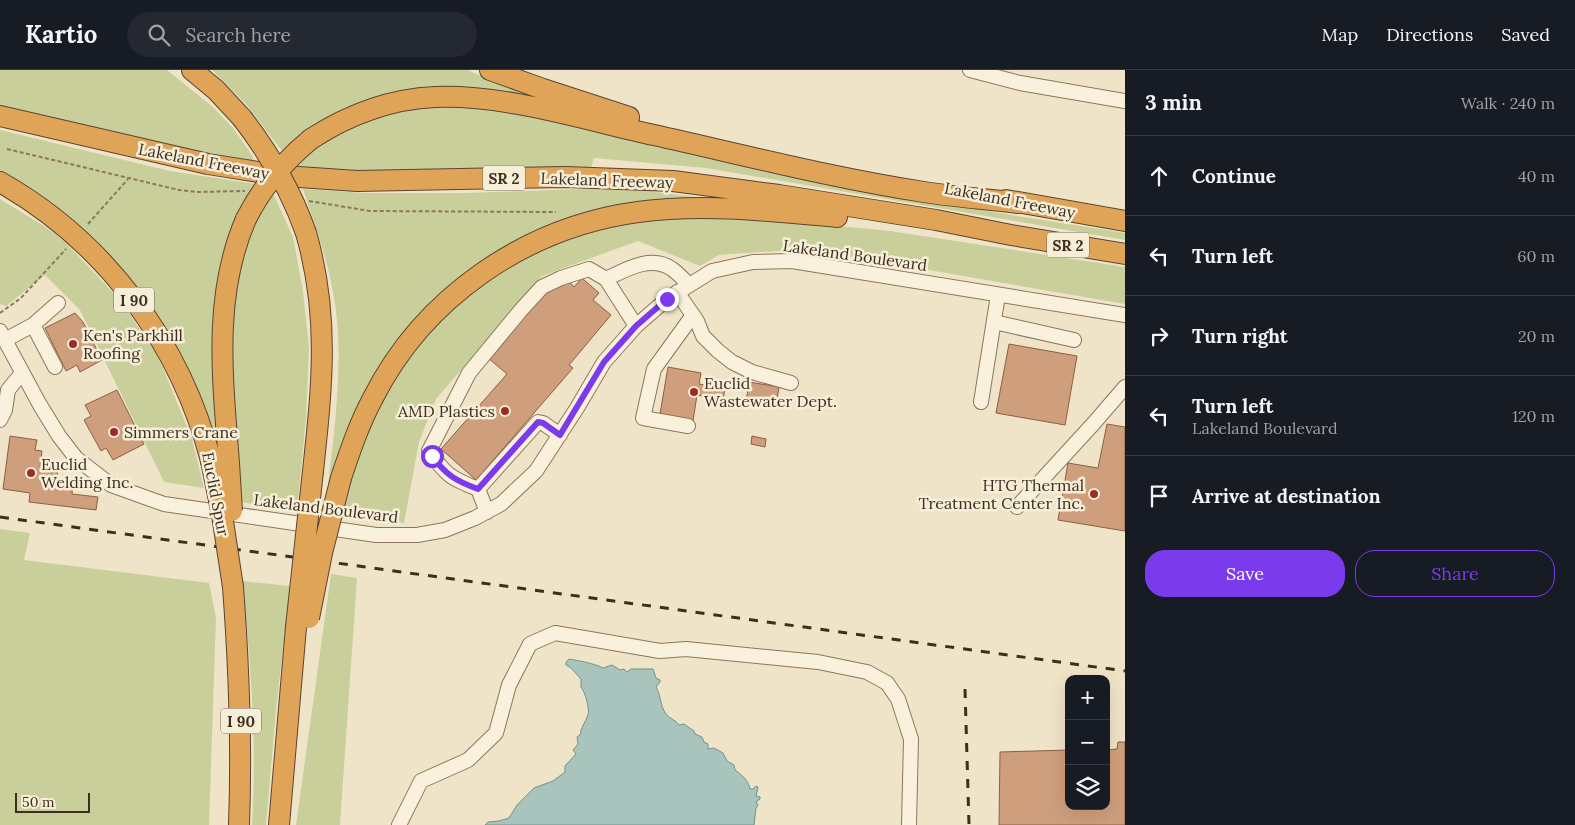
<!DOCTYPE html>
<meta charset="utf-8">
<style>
body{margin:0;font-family:Lora,serif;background:#242831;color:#f1f3f6}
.controls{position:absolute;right:15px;bottom:15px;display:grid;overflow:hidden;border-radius:10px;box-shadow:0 5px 20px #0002}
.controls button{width:45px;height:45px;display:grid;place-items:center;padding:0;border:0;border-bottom:1px solid #363941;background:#171b24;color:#f1f3f6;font:25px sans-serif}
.scale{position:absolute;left:15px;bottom:12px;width:75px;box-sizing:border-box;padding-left:5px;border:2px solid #3d2e20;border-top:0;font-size:14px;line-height:18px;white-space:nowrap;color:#3d2e20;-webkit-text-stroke:4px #f7eed8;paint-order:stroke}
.stop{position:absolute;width:15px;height:15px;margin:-11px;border:4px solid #7c3aed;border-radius:50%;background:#fff}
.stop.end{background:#7c3aed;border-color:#fff;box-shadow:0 1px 5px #0008}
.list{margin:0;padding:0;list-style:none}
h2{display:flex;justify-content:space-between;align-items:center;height:65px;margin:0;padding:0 20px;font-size:21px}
h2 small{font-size:16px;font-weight:400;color:#9ea1a6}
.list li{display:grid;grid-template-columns:32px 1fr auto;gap:15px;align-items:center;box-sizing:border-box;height:80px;padding:0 20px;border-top:1px solid #363941}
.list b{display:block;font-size:19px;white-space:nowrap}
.list p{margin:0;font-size:16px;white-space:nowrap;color:#9ea1a6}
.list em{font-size:16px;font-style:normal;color:#9ea1a6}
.actions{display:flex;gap:10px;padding:15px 20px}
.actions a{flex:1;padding:11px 0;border:1px solid #7c3aed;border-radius:20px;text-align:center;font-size:18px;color:#7c3aed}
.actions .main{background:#7c3aed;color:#fff}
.icon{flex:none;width:28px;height:28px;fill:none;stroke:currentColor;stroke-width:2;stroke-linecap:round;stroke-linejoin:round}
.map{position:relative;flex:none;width:1125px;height:755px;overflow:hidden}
header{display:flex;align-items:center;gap:30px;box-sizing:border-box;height:70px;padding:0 25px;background:#171b24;border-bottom:1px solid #363941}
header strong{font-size:24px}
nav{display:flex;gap:28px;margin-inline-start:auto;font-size:18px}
.search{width:350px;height:45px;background:#242831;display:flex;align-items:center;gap:12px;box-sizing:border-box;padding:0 18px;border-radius:28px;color:#9ea1a6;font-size:19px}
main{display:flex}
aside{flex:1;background:#171b24}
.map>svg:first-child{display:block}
.green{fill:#c9cf9b}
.water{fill:#a9c4bc;stroke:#6f938a}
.building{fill:#cf9f7d;stroke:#8d5f41}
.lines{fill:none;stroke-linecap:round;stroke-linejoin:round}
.minor-casing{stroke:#8d765c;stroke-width:16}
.highway-casing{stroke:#5b4430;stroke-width:22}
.path{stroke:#8d765c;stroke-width:2;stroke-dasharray:4 2.5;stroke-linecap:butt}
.minor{stroke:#faf1dc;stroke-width:14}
.highway{stroke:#e0a458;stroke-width:20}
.rail{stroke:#3d2e20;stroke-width:3;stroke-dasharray:9 9;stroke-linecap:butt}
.highway-bridge-casing{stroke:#5b4430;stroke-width:22;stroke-linecap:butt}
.highway-bridge{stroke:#e0a458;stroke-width:20}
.route{stroke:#7c3aed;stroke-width:6}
.poi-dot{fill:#9e2a2b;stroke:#f7eed8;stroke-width:2}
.labels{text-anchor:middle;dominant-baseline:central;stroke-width:5;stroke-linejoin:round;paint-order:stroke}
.shield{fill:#f7eed8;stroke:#756857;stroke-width:1}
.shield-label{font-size:15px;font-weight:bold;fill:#3d2e20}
.street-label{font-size:16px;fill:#3d2e20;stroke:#f7eed8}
.poi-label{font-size:16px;fill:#3d2e20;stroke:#f7eed8;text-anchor:start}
</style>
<header>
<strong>Kartio</strong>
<div class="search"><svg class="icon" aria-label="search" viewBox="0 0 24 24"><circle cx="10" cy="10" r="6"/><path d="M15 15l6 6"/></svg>Search here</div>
<nav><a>Map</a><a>Directions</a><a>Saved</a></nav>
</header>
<main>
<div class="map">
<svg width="1125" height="755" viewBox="0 0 1125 755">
<rect width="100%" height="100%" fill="#f0e4c8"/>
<path class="green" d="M 0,0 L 167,0 L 213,37 L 233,58 L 252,85 L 255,93 L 209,87 L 0,39 Z
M 212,0 L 467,0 L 526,24 L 525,28 L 404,23 L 355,34 L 331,46 L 305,62 L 282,81 L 246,34 Z
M 403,36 L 486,37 L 814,108 L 993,142 L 1125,163 L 1125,170 L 706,98 L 594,88 L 590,101 L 387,107 L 293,100 L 309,78 L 338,61 Z
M 0,60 L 170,101 L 255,114 C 240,138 228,163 221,190 C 206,254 216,323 221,388 L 164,258 L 0,104 Z
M 271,119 L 293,167 L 303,221 L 309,278 L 306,347 L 297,441 L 240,432 L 229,252 L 241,178 Z
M 303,119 L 364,123 L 464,123 L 585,119 L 648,121 L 721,130 L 600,145 L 422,247 L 325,439 C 333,371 346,289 333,222 C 327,187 314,153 303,119 Z
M 0,129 L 44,156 L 64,171 L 120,230 L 158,286 L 192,369 L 204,418 L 164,412 L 80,240 L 45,205 L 6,236 L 0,234 Z
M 746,147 L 890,161 L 1125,197 L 1125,234 L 842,185 L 790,180 L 719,185 L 700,196 L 638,171 L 542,206 L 436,329 L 419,372 L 404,453 L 341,443 L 351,397 L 387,318 L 428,262 L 453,235 L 504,200 L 536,182 L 589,160 L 652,149 Z
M 0,459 L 30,463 L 24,490 L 209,513 L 216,548 L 209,755 L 0,755 Z
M 331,504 L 357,508 L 340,755 L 296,755 Z
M 242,511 L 290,516 L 276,640 L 266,755 L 252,755 C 257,673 251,592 242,511 Z"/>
<path class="water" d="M 569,589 C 580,591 593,593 603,598 L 612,595 L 620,600 L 624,599 L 627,602 L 631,599 L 653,599 L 656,608 L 660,610 L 660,612 L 656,617 C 661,625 660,636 666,644 C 670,649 676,650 679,655 L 684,654 L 694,661 L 695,664 L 702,667 L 704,672 L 708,674 L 708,679 L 714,678 L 723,683 L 727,691 L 734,695 L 735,700 C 741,704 749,711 750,719 L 753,719 L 756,716 L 758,717 L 756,726 L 760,727 L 760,729 L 756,732 L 758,735 L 756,738 L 754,755 L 485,755 L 488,752 L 499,751 L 509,748 L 517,735 L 534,718 L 553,711 L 565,702 L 565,696 L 576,684 L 573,680 L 578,674 L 577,667 L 580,665 C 581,657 585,653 588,645 C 590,639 585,622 581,617 L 581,609 L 571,598 L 566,595 L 566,592 Z"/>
<path class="building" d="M 582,208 L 599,223 L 593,230 L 611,245 L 569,295 L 573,298 L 476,410 L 441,379 L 507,304 L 487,287 L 543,223 L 567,209 L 574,217 Z
M 75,243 L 83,252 L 102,290 L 80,302 L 77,295 L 66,301 L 45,258 Z
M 1009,274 L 1077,286 L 1065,355 L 996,343 Z
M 668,297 L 701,303 L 699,314 L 725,318 L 723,330 L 697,325 L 693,351 L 660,344 Z
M 749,312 L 779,317 L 776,337 L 746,332 Z
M 117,320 L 144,374 L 113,390 L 106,378 L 101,381 L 84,350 L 91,346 L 85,335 Z
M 1107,354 L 1125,357 L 1125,461 L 1058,450 L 1068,393 L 1098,398 Z
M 10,366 L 37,370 L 35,380 L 42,381 L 40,397 L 58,399 L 57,408 L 73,410 L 72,424 L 98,427 L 96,440 L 29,432 L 30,423 L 3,419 Z
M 752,366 L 766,369 L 765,377 L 751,374 Z
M 1118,672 L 1125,672 L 1125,755 L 999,755 L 1000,682 L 1069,680 L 1069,736 L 1106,736 L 1106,680 L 1117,679 Z"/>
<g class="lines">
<g class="minor-casing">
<path id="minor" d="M 970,0 L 1020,13 L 1125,31
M 606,209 C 625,200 651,184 672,199 C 678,203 684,210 689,215
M 677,222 L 697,251 L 703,266 L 718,281 L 732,292 L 752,302 L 791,313
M 994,252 L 1074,270
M 33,255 L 58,233
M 0,261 L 40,335 L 59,366 L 76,388 L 111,415 L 164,434 L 376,465 L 417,465 L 445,460 L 475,448 L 501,434 L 536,401 L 577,338 L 604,292 L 636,256 L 667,229 L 712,201 L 753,192 L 792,191 L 1125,245
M 5,270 L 33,255 L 55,297
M 981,332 L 998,225
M 0,350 L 5,340 L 8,320 L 22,303
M 688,356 L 643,348 L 654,299 L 693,245
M 478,419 C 450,408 446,405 429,381 L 469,303 L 521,240 L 542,217 L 561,208 L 589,199 L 606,209 L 636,256
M 1017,437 L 1094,353 L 1125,317
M 487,442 L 478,419 L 538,352 L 543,353 L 560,365
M 399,755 L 421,711 L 468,690 L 496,663 L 509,615 L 530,574 L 555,563 L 660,581 L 686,579 L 818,592 L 867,602 L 887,613 L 898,629 L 911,669 L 909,755"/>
</g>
<g class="highway-casing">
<path id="highway" d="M 192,0 L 216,20 L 242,48
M 490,0 L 543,19 L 629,47
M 0,46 L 208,94 L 284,106 L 357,111 L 566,107 L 673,111 L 779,125 L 936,150 L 1011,165 L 1125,184
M 311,69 C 348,45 390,29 435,27 C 505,24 585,50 654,65 C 744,85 833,108 924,122 C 955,127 987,129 1018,133
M 0,112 C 106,172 181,274 211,391
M 1006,130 L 1125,151
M 306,163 C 330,246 322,317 313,401
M 229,393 C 223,311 212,227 246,149
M 341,408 C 350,381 359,354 373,328 C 424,227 526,157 638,142 C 704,133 771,141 837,147
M 233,517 C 239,597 242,675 239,755
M 279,755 L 296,557"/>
</g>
<path class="path" d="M 7,79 L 179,120 L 197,122 L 245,121
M 309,131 L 370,141 L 556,142
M 88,154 L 128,109
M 0,243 L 21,228 L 66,179"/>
<use href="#minor" class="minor"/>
<use href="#highway" class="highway"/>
<path class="rail" d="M 0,447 L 1125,601
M 965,619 L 969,755"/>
<g class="highway-bridge-casing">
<path id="highway-bridge" d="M 242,48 C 269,83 291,120 306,163
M 246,149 C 262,117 283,92 311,69
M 211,391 L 222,445 L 233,517
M 229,393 L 232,441
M 309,548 L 322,483 L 341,408
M 296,557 L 313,401"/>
</g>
<use href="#highway-bridge" class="highway-bridge"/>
</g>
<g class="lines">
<path class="route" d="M 432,386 C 446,405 456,411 478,419 L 538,352 L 543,353 L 560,365 L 604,292 L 636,256 L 667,229"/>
</g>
<g class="poi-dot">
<circle cx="73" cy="274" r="5"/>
<circle cx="694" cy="322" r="5"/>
<circle cx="505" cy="341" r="5"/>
<circle cx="114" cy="362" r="5"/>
<circle cx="31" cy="403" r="5"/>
<circle cx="1094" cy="424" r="5"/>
</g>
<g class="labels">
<g class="shield">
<rect x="483" y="95.5" width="42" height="25" rx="4"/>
<rect x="1047" y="162.5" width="42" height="25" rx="4"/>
<rect x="114" y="217.5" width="40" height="25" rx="4"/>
<rect x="221" y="638.5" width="40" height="25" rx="4"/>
</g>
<g class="shield-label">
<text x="504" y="108">SR 2</text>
<text x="1068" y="175">SR 2</text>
<text x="134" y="230">I 90</text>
<text x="241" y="651">I 90</text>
</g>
<g class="street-label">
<text transform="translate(204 91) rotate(11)">Lakeland Freeway</text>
<text transform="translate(607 110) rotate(2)">Lakeland Freeway</text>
<text transform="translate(1010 130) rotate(11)">Lakeland Freeway</text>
<text transform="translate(855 185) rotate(8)">Lakeland Boulevard</text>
<text transform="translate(216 424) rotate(79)">Euclid Spur</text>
<text transform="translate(326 438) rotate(7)">Lakeland Boulevard</text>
</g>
<g class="poi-label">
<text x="83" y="265">Ken's Parkhill<tspan x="83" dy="18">Roofing</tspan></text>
<text x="704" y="313">Euclid<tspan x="704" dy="18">Wastewater Dept.</tspan></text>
<text x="495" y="341" text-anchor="end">AMD Plastics</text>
<text x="124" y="362">Simmers Crane</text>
<text x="41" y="394">Euclid<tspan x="41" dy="18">Welding Inc.</tspan></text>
<text x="1084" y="415" text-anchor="end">HTG Thermal<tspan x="1084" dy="18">Treatment Center Inc.</tspan></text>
</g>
</g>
</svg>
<div class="controls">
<button>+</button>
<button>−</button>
<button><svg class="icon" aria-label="layers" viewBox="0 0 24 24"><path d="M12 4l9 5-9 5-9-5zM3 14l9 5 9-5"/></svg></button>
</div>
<div class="scale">50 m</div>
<div class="stop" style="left:432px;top:386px"></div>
<div class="stop end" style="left:667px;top:229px"></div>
</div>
<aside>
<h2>3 min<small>Walk · 240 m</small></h2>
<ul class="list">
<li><svg class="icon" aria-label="ahead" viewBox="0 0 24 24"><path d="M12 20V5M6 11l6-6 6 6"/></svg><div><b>Continue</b></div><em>40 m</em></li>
<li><svg class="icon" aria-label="left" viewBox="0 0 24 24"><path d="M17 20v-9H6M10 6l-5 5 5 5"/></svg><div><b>Turn left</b></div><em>60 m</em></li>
<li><svg class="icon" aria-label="right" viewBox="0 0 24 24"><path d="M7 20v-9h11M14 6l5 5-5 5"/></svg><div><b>Turn right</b></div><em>20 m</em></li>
<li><svg class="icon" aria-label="left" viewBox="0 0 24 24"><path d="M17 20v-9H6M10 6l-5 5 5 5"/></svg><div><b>Turn left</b><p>Lakeland Boulevard</p></div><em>120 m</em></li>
<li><svg class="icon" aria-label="arrive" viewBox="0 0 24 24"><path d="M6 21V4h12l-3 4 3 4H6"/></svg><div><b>Arrive at destination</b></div></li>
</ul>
<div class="actions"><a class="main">Save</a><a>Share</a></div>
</aside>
</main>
